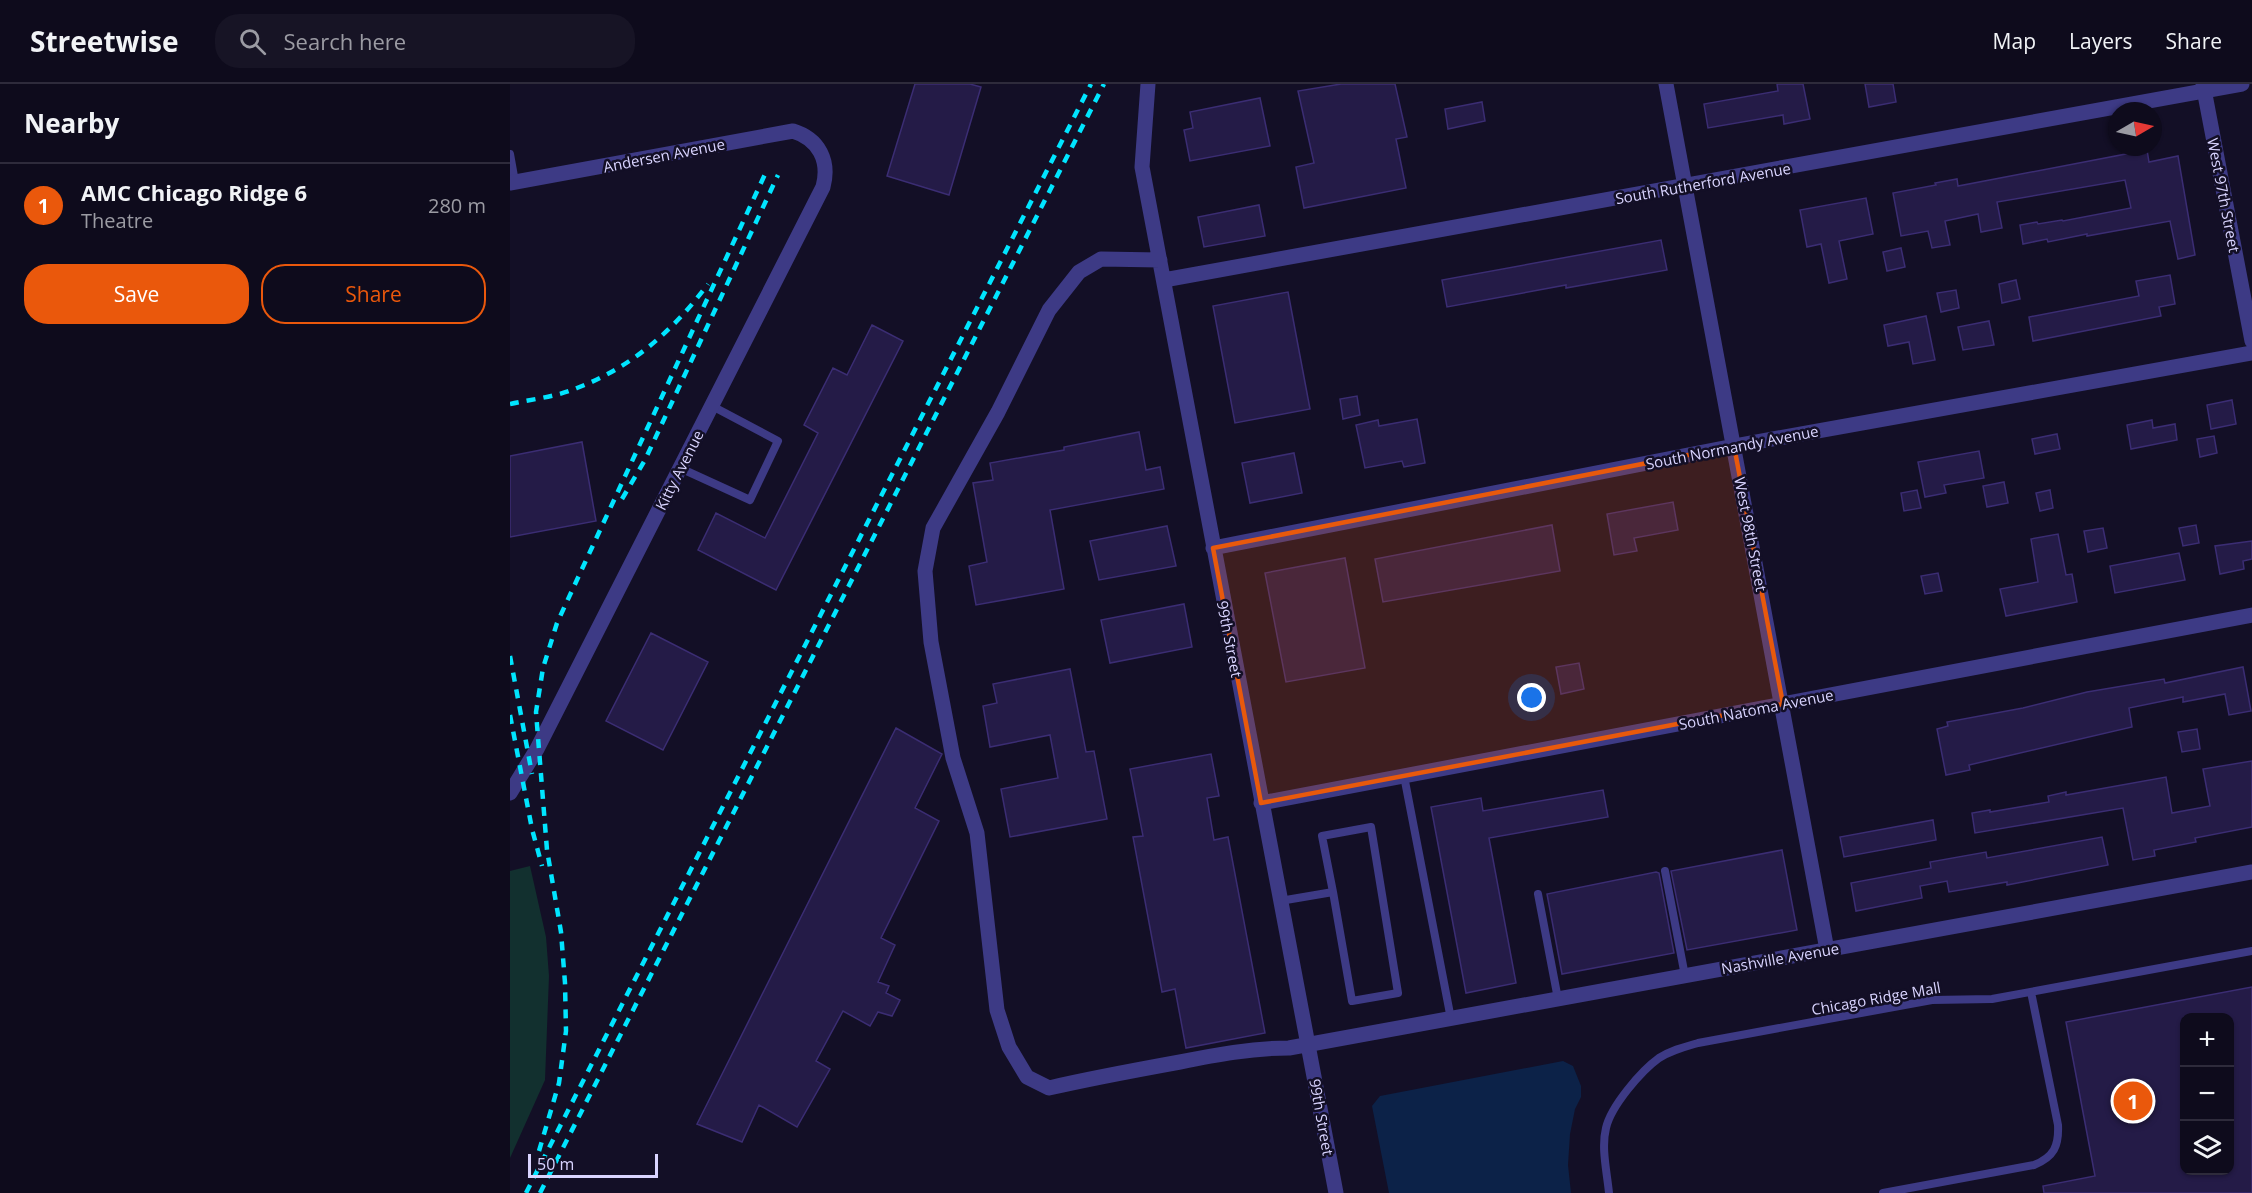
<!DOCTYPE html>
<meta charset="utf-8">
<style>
body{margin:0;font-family:"Open Sans",sans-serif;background:#171425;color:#f1f3f6}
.controls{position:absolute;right:18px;bottom:18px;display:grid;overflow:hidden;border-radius:12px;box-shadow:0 2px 4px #0004}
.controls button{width:54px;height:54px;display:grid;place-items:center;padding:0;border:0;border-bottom:2px solid #2e2b3b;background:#0e0b1c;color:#f1f3f6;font:30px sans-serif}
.compass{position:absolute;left:1598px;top:18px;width:54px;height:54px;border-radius:50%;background:#0e0b1c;box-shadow:0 2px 4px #0004;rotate:81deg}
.scale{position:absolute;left:18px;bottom:15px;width:130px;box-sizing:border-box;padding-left:6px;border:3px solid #d9d4ff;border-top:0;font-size:16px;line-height:21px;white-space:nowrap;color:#d9d4ff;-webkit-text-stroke:4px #130f26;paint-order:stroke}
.you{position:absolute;left:1022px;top:614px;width:21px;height:21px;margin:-15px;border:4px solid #fff;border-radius:50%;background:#1a73e8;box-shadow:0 0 0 9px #1a73e833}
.badge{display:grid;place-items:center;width:39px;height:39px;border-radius:50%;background:#ea580c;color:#fff;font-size:20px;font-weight:700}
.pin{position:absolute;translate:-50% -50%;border:3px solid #fff;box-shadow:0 2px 6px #0006}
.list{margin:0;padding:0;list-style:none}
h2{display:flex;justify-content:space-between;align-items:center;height:78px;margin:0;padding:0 24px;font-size:26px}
h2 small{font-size:20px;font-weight:400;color:#9b9ba3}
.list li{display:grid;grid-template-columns:39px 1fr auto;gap:18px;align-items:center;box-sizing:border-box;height:84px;padding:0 24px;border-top:2px solid #2e2b3b}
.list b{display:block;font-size:22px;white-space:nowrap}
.list p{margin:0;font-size:20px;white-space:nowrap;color:#9b9ba3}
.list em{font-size:20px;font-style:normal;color:#9b9ba3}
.actions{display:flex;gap:12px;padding:18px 24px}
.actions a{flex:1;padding:14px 0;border:2px solid #ea580c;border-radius:24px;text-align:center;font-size:21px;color:#ea580c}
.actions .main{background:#ea580c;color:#fff}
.icon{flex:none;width:33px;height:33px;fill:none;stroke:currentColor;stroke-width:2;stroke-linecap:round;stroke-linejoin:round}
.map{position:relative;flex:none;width:1742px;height:1109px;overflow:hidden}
header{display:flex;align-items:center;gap:36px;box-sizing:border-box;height:84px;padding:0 30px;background:#0e0b1c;border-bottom:2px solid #2e2b3b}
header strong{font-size:28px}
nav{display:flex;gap:33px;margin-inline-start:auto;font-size:21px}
.search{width:420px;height:54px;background:#171425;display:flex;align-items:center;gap:15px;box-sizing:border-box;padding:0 21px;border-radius:24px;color:#9b9ba3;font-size:22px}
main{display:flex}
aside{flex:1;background:#0e0b1c}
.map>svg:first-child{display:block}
.green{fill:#12302f}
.water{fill:#0c2248}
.building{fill:#241b47;stroke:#3b2d73;stroke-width:1.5;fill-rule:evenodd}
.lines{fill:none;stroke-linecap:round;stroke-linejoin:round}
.lane{stroke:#3d3a85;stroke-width:8}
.street{stroke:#3d3a85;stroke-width:15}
.rail{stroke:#00e5ff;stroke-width:4.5;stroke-dasharray:9 8;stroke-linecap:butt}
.marked{fill:#e8590c;fill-opacity:0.2;stroke:#e8590c;stroke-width:4.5;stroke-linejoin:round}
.labels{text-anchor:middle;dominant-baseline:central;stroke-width:5;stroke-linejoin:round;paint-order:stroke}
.street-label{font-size:15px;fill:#d9d4ff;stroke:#130f26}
</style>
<header>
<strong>Streetwise</strong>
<div class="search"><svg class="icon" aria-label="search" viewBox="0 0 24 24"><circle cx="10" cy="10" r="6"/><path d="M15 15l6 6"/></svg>Search here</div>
<nav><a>Map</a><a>Layers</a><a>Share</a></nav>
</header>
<main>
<aside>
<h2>Nearby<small></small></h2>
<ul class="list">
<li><span class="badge">1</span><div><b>AMC Chicago Ridge 6</b><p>Theatre</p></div><em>280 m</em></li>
</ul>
<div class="actions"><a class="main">Save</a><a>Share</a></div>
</aside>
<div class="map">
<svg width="1742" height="1109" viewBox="0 0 1742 1109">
<rect width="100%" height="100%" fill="#130f26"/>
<path class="green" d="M 20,782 L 36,853 L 39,892 L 35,996 L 0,1074 L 0,787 Z"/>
<path class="water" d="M 1053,977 L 1063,982 L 1071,1002 L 1071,1013 L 1065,1025 L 1060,1050 L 1058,1081 L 1061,1109 L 879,1109 L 862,1022 L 870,1012 Z"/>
<path class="building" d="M 405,0 L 460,0 L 471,3 L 439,111 L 377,92 Z
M 831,0 L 885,0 L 897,53 L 886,55 L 896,104 L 794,124 L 786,83 L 804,79 L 788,7 Z
M 1267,0 L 1293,0 L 1300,35 L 1274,40 L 1273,31 L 1198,44 L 1194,20 L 1268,7 Z
M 1355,0 L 1383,0 L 1386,18 L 1359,23 Z
M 750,14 L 760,62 L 680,77 L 674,46 L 683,44 L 680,28 Z
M 972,18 L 975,37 L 938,45 L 935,25 Z
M 1637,66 L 1639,78 L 1668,72 L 1685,171 L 1668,175 L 1660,137 L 1577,152 L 1577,150 L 1538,158 L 1537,155 L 1513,160 L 1510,141 L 1527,138 L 1528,140 L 1552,136 L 1553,137 L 1621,124 L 1615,96 L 1487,118 L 1492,144 L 1471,148 L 1468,130 L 1435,137 L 1440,161 L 1422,164 L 1418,147 L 1391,152 L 1383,109 L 1426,101 L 1425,99 L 1447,95 L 1448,102 Z
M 1356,114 L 1363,150 L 1329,157 L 1337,195 L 1319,199 L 1311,160 L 1297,163 L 1290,126 Z
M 749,121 L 755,152 L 694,163 L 688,133 Z
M 1151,156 L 1157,186 L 1056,204 L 1056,201 L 937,223 L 932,196 Z
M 1391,164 L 1395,183 L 1377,187 L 1373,168 Z
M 1660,191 L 1665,220 L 1649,223 L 1651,232 L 1523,257 L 1519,233 L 1629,212 L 1626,197 Z
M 1506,196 L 1510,215 L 1492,219 L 1489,200 Z
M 1446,206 L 1449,224 L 1431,228 L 1427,209 Z
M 778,208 L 800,325 L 725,339 L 703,222 Z
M 1416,232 L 1425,276 L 1403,280 L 1399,258 L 1378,262 L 1374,241 Z
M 1479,237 L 1484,261 L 1453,266 L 1448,243 Z
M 362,241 L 393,257 L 266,506 L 188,466 L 206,429 L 255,454 L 308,349 L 294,341 L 323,284 L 337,291 Z
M 847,312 L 850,331 L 833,335 L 830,315 Z
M 1722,316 L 1726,340 L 1701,345 L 1697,321 Z
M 907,335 L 915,379 L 894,383 L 892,377 L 855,384 L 846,341 L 868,336 L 869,342 Z
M 1642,336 L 1643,344 L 1665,340 L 1667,356 L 1621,365 L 1617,341 Z
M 629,348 L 636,386 L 650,383 L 654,405 L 540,426 L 554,505 L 466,521 L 459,482 L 477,478 L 463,399 L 483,396 L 480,379 L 554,366 L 554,363 Z
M 1547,350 L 1550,365 L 1525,370 L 1522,355 Z
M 1704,352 L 1707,369 L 1690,373 L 1687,355 Z
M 72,358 L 86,437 L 0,453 L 0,372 Z
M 1469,367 L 1474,394 L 1434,401 L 1436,409 L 1415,413 L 1408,378 Z
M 784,369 L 792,409 L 740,419 L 732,379 Z
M 1494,398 L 1498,419 L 1477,423 L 1473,402 Z
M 1407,406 L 1411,424 L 1394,427 L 1391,409 Z
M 1540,406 L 1543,424 L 1530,427 L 1526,409 Z
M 1163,418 L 1168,446 L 1124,454 L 1127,467 L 1104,471 L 1097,430 Z
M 1042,441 L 1050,487 L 873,518 L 865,475 Z
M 1686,441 L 1689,459 L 1673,462 L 1669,444 Z
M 657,442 L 666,482 L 589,496 L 580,457 Z
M 1593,444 L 1597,464 L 1578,468 L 1574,447 Z
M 1548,450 L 1556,491 L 1562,490 L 1567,518 L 1496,532 L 1490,505 L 1528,498 L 1521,455 Z
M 1742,457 L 1742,475 L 1733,477 L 1734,485 L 1710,490 L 1705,462 Z
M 1669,469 L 1675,496 L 1605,509 L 1600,482 Z
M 835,474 L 855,584 L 776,598 L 755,489 Z
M 1428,489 L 1432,507 L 1415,510 L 1411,492 Z
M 674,520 L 682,563 L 600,579 L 591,536 Z
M 141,549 L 198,578 L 153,666 L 96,637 Z
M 1069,579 L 1074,605 L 1051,610 L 1046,583 Z
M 1733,583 L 1741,627 L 1719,631 L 1715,610 L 1673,618 L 1673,613 L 1619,624 L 1622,643 L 1459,681 L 1460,686 L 1436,691 L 1427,645 L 1438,642 L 1437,638 L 1513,624 L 1577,608 L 1654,595 L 1655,599 Z
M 560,585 L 576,668 L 584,667 L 597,735 L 500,753 L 491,705 L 548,694 L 540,651 L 480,663 L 473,622 L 487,619 L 483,600 Z
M 386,644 L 432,670 L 405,724 L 429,737 L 371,854 L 385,861 L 368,898 L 379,902 L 376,909 L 390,916 L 382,932 L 368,928 L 360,942 L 333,927 L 306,977 L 320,985 L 287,1043 L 249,1021 L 232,1058 L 187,1040 Z
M 1687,645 L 1690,665 L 1672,668 L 1668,648 Z
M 701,670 L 709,712 L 697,714 L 704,756 L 718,753 L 755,949 L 676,964 L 665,905 L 652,908 L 623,753 L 633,752 L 620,685 Z
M 1742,677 L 1742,743 L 1685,754 L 1686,758 L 1644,766 L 1645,772 L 1623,776 L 1613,724 L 1465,749 L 1462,729 L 1480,726 L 1480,728 L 1539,718 L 1538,712 L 1556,708 L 1556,711 L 1656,693 L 1662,729 L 1700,722 L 1693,685 Z
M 1093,706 L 1098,733 L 979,754 L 1006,899 L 956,909 L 921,723 L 971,714 L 973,727 Z
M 1423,736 L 1426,756 L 1334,773 L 1330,753 Z
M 1592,753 L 1598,781 L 1497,801 L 1497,798 L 1439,808 L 1437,797 L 1410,802 L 1412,814 L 1346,827 L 1341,799 L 1421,784 L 1420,778 L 1476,768 L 1477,774 Z
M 1272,766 L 1287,846 L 1177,866 L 1161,787 Z
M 1146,788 L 1149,789 L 1164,869 L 1052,890 L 1037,810 Z
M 1742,903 L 1742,1109 L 1534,1109 L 1533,1102 L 1585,1092 L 1556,938 ZM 1674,933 L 1719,933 L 1719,1086 L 1674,1086 Z"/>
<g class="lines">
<path class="lane" d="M 0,70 L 5,98
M 170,384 L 240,416 L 268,357 L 202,322
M 894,692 L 941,935
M 1155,787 L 1175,892
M 1028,810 L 1048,915
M 770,817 L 823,808 L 812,752 L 861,743 L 888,909 L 842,917 L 823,808
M 1099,1109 C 1097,1088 1091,1064 1096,1044 C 1101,1022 1131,987 1149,974 C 1162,966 1174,963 1188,959 L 1422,916 L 1482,915 L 1742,867
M 1373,1109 L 1524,1081 C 1544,1073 1549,1062 1548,1041 L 1521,908"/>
<path class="street" d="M 638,0 L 632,83 L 826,1109
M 1156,0 L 1317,866
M 1693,0 L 1742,257
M 0,99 L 283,47 C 309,55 320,77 313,103 L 27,665 L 0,709
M 650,176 L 591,175 L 569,188 L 539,226 L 488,328 L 423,444 L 415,487 L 421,558 L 443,674 L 467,749 L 487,926 L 499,963 L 517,993 L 539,1004 C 582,994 626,986 670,978 C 705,971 742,964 779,964 L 1742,788
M 654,196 L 1732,0
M 703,464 L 1224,362 L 1742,269
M 751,719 L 1742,531"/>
<path class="rail" d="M 0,320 C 22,315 46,313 67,304 C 122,283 163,247 198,200
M 112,415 L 135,376 L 268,91
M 0,572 L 22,690
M 0,631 L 22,745 L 32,782
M 29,1067 L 49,999 L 56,947 L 55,899 L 51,848 L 37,766 L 26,628 L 33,584 L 47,539 L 257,86
M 16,1109 L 581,0
M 30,1109 L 594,0"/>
</g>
<path class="marked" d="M 1224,362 L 1273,620 L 751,719 L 703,464 Z"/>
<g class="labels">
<g class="street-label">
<text transform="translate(154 71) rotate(-11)">Andersen Avenue</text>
<text transform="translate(1193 99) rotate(-10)">South Rutherford Avenue</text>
<text transform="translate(1714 111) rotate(79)">West 97th Street</text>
<text transform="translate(1222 363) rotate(-11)">South Normandy Avenue</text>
<text transform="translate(169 386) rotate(-63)">Kitty Avenue</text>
<text transform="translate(1241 450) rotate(79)">West 98th Street</text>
<text transform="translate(720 555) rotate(79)">99th Street</text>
<text transform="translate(1246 625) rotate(-11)">South Natoma Avenue</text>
<text transform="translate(1270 874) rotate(-10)">Nashville Avenue</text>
<text transform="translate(1366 914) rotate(-10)">Chicago Ridge Mall</text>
<text transform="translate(812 1033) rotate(80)">99th Street</text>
</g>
</g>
</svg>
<div class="controls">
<button>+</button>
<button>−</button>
<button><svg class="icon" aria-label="layers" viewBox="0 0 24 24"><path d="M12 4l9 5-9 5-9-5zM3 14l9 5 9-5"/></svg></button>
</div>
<svg class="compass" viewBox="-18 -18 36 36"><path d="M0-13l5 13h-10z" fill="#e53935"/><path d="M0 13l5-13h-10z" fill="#9b9ba3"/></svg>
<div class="scale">50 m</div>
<div class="you"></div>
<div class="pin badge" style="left:1623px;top:1017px">1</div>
</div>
</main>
